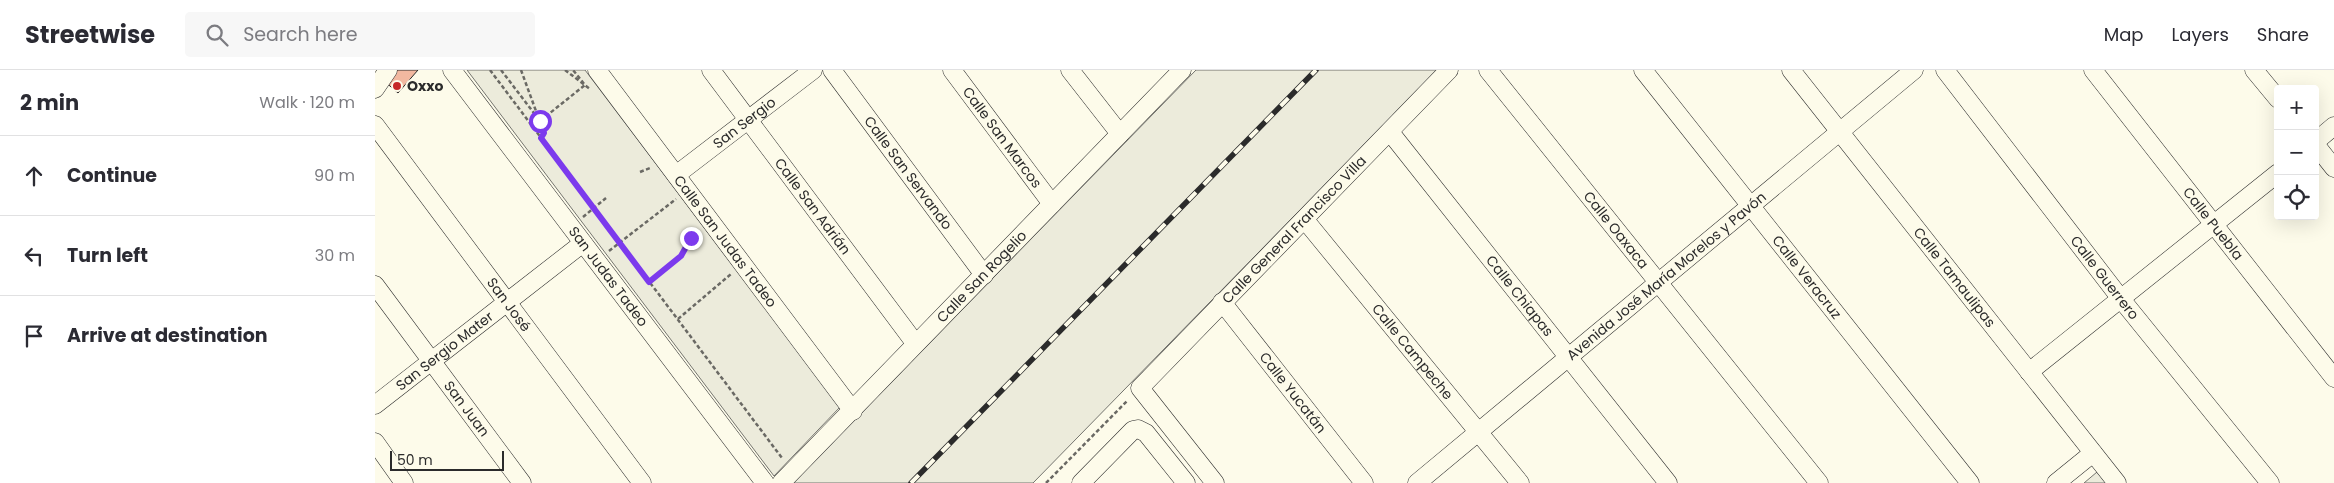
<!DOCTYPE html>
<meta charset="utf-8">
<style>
body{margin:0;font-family:Poppins,sans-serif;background:#f7f7f7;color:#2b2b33}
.controls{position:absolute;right:15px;top:15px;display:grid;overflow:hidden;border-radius:5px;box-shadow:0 5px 20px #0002}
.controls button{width:45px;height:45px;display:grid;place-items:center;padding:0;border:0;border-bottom:1px solid #e1e1e2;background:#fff;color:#2b2b33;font:25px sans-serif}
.scale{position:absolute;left:15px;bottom:12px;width:114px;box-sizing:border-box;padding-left:5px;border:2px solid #2b2b2b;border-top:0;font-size:14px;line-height:18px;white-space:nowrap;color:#2b2b2b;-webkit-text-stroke:4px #fdfbea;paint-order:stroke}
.stop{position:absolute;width:15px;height:15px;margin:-11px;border:4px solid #7c3aed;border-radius:50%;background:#fff}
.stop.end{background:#7c3aed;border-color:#fff;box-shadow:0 1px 5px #0008}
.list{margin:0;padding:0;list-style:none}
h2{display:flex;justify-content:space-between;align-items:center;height:65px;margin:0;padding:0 20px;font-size:21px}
h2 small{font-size:16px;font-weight:400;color:#7c7c81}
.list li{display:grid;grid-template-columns:32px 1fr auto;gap:15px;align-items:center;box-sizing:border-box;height:80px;padding:0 20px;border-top:1px solid #e1e1e2}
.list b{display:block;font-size:19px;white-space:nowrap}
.list em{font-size:16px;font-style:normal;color:#7c7c81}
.icon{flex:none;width:28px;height:28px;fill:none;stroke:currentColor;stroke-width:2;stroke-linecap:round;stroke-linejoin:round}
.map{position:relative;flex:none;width:1959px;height:413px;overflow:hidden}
header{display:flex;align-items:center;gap:30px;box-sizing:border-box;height:70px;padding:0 25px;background:#fff;border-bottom:1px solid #e1e1e2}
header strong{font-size:24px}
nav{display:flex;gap:28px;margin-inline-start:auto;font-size:18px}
.search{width:350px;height:45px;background:#f7f7f7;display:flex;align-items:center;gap:12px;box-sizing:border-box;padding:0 18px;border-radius:5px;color:#7c7c81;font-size:19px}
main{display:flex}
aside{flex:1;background:#fff}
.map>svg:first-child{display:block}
.green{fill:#ecebdb;stroke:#74746e}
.building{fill:#f2b8a0;stroke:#2b2b2b}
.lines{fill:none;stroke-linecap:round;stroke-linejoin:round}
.minor-casing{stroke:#2b2b2b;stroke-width:19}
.path{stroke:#6a6964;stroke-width:2.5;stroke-dasharray:4 2.5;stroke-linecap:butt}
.minor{stroke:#fdfbea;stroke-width:18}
.rail-casing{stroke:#2b2b2b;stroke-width:5.5}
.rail{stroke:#fdfbea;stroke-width:4;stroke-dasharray:11;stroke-linecap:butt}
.route{stroke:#7c3aed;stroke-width:6}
.poi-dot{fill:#c62828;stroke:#fdfbea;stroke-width:2}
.labels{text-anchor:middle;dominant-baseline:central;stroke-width:4;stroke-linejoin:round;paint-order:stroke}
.poi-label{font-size:14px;font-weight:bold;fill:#2b2b2b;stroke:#fdfbea;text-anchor:start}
.street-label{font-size:14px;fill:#2b2b2b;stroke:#fdfbea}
</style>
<header>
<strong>Streetwise</strong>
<div class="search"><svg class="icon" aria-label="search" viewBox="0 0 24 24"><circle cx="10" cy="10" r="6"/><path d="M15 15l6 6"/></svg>Search here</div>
<nav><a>Map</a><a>Layers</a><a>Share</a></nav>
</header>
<main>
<aside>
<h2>2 min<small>Walk · 120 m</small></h2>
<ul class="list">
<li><svg class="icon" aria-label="ahead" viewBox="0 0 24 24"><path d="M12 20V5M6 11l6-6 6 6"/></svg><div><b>Continue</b></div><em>90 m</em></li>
<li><svg class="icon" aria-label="left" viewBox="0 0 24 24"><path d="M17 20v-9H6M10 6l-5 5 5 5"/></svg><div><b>Turn left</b></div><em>30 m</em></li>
<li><svg class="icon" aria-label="arrive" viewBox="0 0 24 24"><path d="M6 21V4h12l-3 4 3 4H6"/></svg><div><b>Arrive at destination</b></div></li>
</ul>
</aside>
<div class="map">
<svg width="1959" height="413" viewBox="0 0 1959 413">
<rect width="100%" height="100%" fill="#fdfbea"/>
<path class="green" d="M 92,0 L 210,0 L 465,337 L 399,406 Z
M 821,0 L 1062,0 L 658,413 L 418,413 Z
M 1722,402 L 1731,413 L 1709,413 Z"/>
<path class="building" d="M 17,0 L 43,0 L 23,23 L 8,10 Z"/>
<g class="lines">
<g class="minor-casing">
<g id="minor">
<path id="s1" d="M 77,0 L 390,413"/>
<path id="s2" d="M 222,0 L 478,341"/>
<path id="s3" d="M 336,0 L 540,273"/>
<path id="s4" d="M 457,0 L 609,205"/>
<path id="s5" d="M 577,0 L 677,134"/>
<path d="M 695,0 L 745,64"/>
<path id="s6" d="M 1113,0 L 1444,413"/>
<path id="s7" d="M 1268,0 L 1595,413"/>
<path id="s8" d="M 1416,0 L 1742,413"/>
<path id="s9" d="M 1570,0 L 1746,229 L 1895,413"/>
<path id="s10" d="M 1718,0 L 1959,308"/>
<path d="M 1879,0 L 1903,29"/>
<path d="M 0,19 L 13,0"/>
<path id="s11" d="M 0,55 L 267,413"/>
<path id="s12" d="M 1015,62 L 1293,413"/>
<path d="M 1940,72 L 1959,56"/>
<path d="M 1940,74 L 1959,98"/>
<path id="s13" d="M 301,105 L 438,0"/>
<path id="s14" d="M 930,150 L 1145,413"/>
<path id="s15" d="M 0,215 L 147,413"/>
<path id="s16" d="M 847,232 L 989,413"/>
<path d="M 1654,302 L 1903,103"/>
<path id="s17" d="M 0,335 L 208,173"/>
<path d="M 0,372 L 29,413"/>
<path id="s18" d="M 406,413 L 807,0"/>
<path d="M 706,413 L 758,360 L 763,359 L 771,363 L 811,413"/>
<path id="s19" d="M 840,413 L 765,318 L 1074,0"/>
<path id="s20" d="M 1042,413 L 1539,0"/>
<path d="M 1681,413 L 1718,383"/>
</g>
</g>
<path class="path" d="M 115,0 L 407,388
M 126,0 L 165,51 L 210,15 L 198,0
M 146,0 L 169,63 L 166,68
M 190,0 L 215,19
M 265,102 L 275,98
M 208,147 L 231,128
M 234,181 L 301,129
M 275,212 L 306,186 L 314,170 L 325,162
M 303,249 L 356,204
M 671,413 L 753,330"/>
<use href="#minor" class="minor"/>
<g class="rail-casing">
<path id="rail" d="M 536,413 L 941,0"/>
</g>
<use href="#rail" class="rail"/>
</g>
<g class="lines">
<path class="route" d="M 165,51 L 169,63 L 166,68 L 274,212 L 306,186 L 316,168"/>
</g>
<circle class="poi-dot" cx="22" cy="16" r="5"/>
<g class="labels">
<g class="poi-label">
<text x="32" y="16">Oxxo</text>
</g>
<g class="street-label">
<text stroke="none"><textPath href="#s13" startOffset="86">San Sergio</textPath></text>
<text stroke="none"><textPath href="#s5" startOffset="84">Calle San Marcos</textPath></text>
<text stroke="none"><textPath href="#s4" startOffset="128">Calle San Servando</textPath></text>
<text stroke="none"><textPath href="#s3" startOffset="170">Calle San Adrián</textPath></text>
<text stroke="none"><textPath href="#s10" startOffset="195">Calle Puebla</textPath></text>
<text stroke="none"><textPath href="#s19" startOffset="342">Calle General Francisco Villa</textPath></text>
<text stroke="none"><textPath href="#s6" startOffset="205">Calle Oaxaca</textPath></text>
<text stroke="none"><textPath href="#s2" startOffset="214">Calle San Judas Tadeo</textPath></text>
<text stroke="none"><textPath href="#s1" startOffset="259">San Judas Tadeo</textPath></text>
<text stroke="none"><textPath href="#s20" startOffset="324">Avenida José María Morelos y Pavón</textPath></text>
<text stroke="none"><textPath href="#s18" startOffset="288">Calle San Rogelio</textPath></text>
<text stroke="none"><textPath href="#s7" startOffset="264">Calle Veracruz</textPath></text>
<text stroke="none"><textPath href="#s8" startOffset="264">Calle Tamaulipas</textPath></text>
<text stroke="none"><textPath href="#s9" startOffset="262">Calle Guerrero</textPath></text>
<text stroke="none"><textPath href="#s12" startOffset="209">Calle Chiapas</textPath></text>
<text stroke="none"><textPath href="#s11" startOffset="224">San José</textPath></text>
<text stroke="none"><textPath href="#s17" startOffset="88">San Sergio Mater</textPath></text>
<text stroke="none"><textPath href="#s14" startOffset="170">Calle Campeche</textPath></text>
<text stroke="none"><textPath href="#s16" startOffset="115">Calle Yucatán</textPath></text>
<text stroke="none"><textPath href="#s15" startOffset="154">San Juan</textPath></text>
</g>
</g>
</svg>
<div class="controls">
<button>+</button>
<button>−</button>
<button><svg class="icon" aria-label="locate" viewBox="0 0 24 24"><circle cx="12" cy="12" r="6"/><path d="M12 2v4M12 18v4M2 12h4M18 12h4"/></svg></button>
</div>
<div class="scale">50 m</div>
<div class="stop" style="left:165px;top:51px"></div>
<div class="stop end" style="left:316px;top:168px"></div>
</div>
</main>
